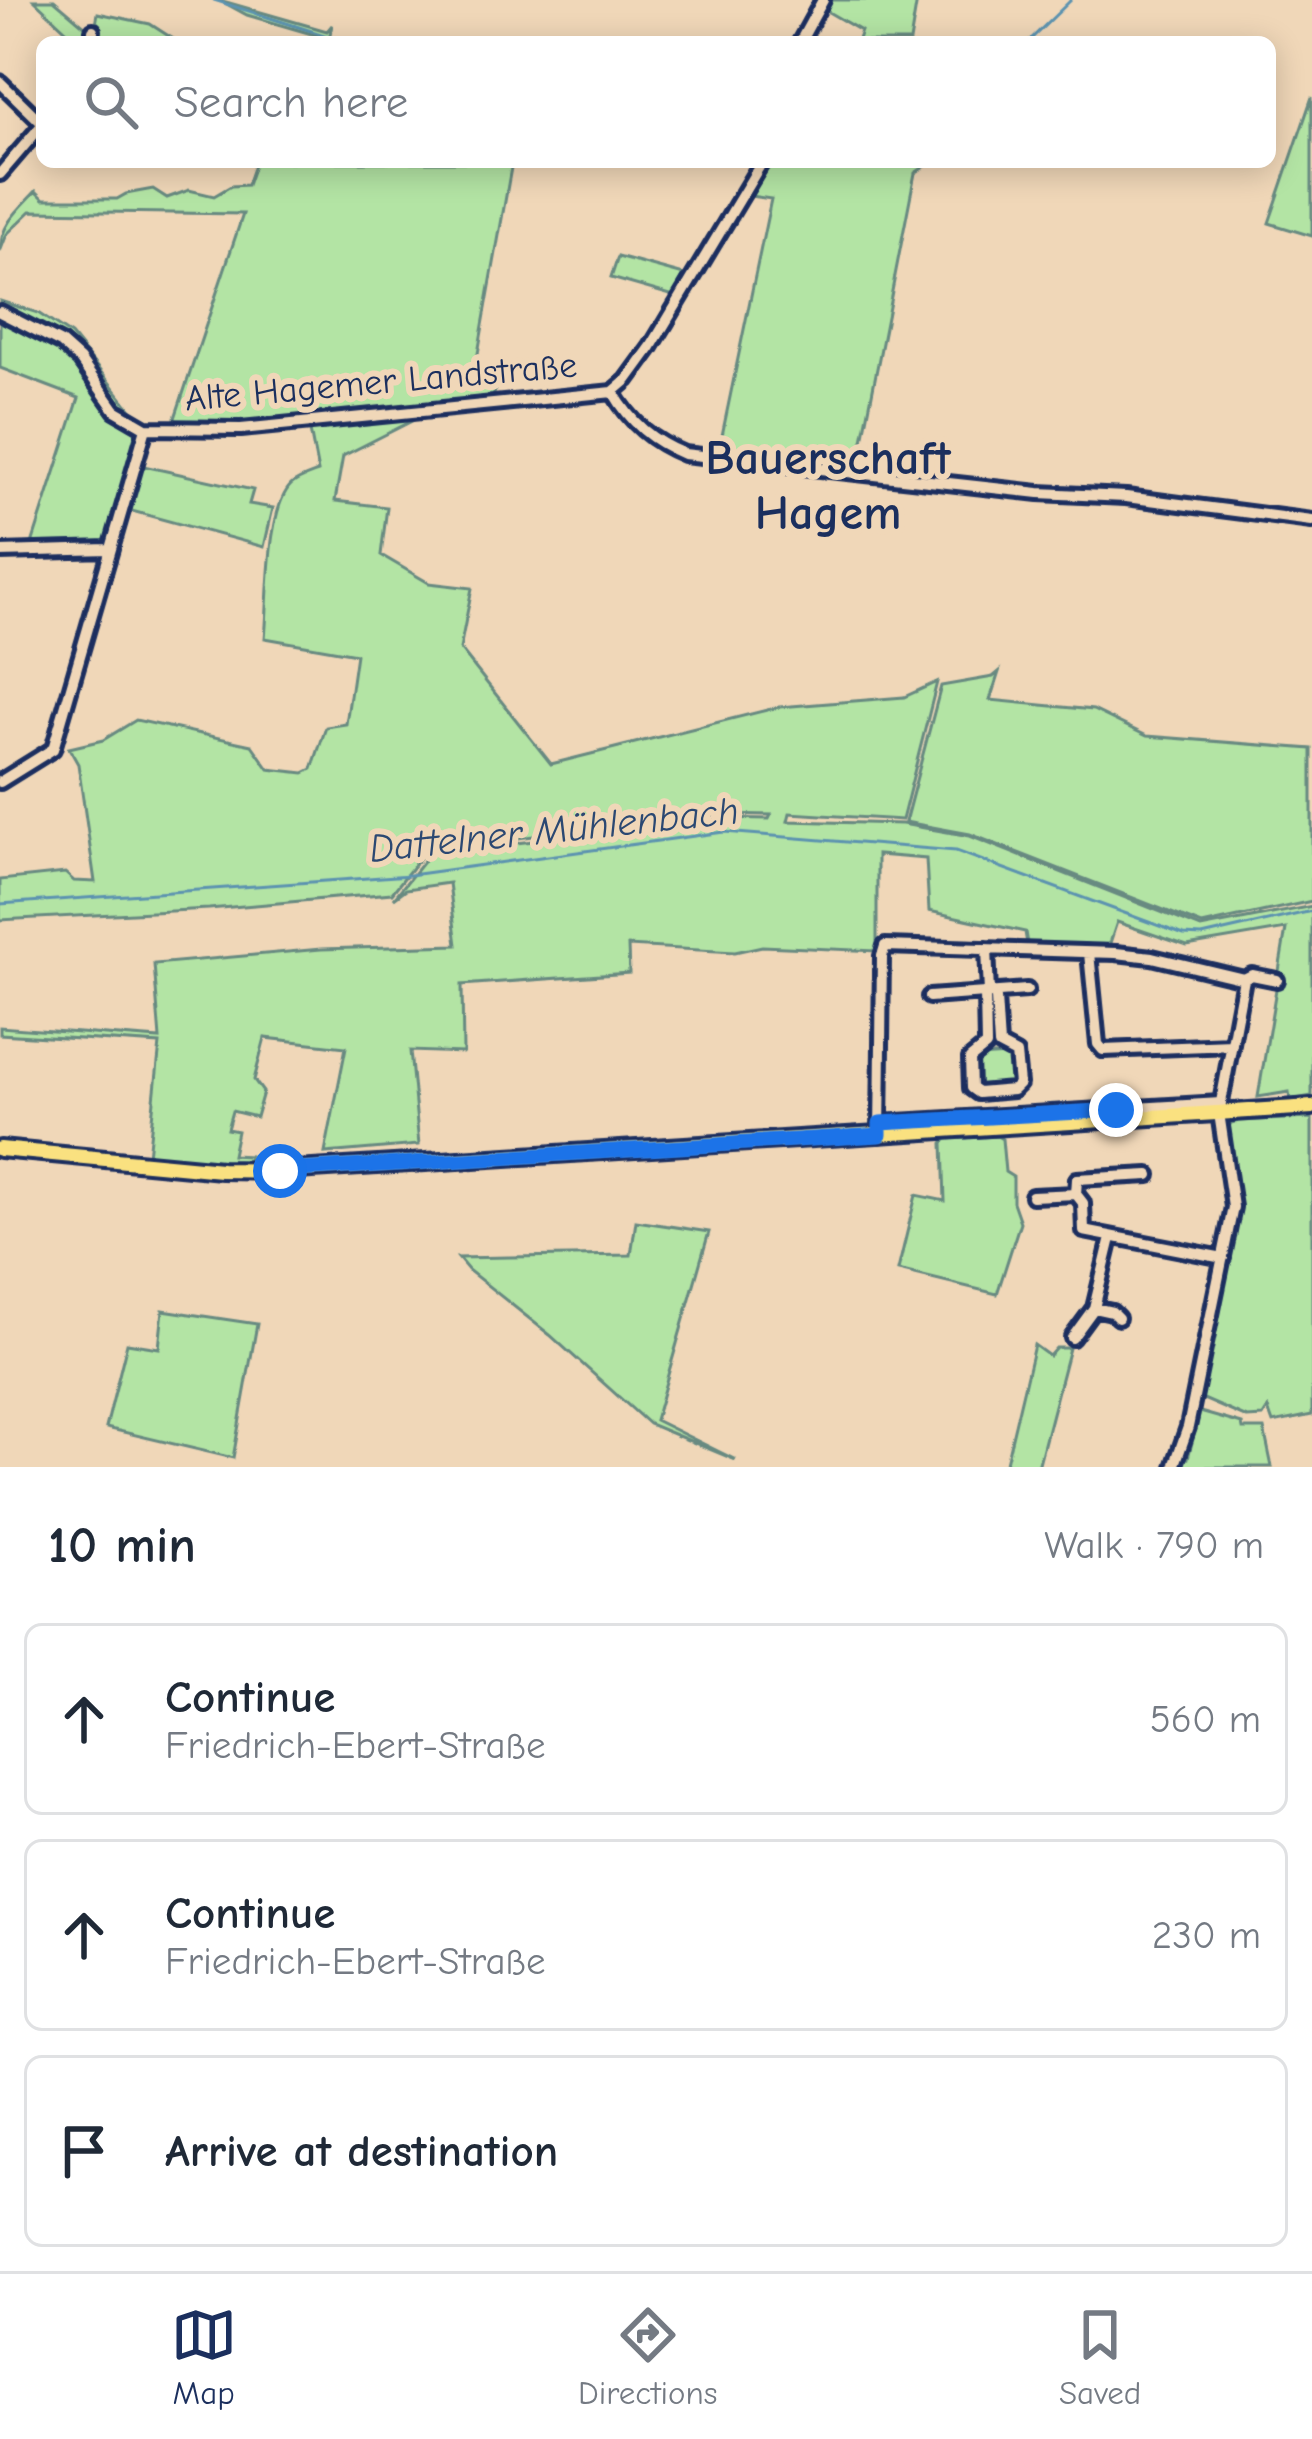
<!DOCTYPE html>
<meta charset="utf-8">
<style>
body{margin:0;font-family:"Comic Neue",sans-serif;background:#f6f6f7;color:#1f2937}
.stop{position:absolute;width:36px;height:36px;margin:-27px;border:9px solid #1a73e8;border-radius:50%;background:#fff}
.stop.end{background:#1a73e8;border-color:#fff;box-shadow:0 3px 12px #0008}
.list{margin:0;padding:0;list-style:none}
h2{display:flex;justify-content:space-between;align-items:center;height:156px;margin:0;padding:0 48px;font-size:51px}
h2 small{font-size:39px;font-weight:400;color:#747a83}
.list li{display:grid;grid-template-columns:78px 1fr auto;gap:36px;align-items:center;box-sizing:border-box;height:192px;margin:0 24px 24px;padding:0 24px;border:3px solid #e0e1e3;border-radius:18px}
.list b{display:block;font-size:45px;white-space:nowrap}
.list p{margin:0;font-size:39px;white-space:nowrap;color:#747a83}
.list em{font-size:39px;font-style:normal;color:#747a83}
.icon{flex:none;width:66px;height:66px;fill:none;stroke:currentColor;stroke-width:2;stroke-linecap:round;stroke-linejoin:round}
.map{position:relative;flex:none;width:1312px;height:1467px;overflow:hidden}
.search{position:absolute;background:#fff;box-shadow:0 6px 30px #0003;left:36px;right:36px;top:36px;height:132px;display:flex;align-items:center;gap:30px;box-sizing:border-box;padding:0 42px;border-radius:18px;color:#747a83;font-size:45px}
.sheet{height:804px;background:#fff}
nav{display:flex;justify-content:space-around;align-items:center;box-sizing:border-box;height:168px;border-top:3px solid #e0e1e3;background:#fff;font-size:33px;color:#747a83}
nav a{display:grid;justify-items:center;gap:6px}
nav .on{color:#1b2f5e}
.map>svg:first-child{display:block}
.green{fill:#b3e4a4;stroke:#678a81;stroke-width:3}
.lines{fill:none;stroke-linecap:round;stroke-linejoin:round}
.stream{stroke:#5c93b0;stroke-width:3}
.minor-casing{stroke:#1b2f5e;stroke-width:20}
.major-casing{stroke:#1b2f5e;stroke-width:22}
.minor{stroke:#f0d7b8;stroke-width:10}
.major{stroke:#fae180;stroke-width:14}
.route{stroke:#1a73e8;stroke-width:15}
.labels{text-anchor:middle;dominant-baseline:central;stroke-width:12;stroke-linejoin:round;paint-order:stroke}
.street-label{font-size:36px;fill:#1b2f5e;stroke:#f0d7b8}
.water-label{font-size:39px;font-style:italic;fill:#2b4872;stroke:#f0d7b8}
.district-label{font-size:48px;font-weight:bold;fill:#1b2f5e;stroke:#f0d7b8}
</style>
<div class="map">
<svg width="1312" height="1467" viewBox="0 0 1312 1467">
<rect width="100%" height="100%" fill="#f0d7b8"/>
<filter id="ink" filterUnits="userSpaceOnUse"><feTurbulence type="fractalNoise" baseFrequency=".00833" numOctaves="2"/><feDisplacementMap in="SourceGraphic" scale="24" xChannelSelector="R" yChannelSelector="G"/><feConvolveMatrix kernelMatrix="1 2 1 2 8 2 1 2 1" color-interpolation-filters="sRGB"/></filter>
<g filter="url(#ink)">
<path class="green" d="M 34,0 L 54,0 L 94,34 L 98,13 L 150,24 L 178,42 L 79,42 Z
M 219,0 L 327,31 L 332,25 L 329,39 L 247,15 Z
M 828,0 L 917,0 L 910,42 L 857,42 L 861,31 L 823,9 Z
M 1312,97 L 1312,236 L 1269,223 Z
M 255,162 L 512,162 L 474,376 L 484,378 L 495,391 L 491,402 L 249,424 L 172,427 L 243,214 L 31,211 L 7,234 L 0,252 C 0,225 18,210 36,191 L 44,199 L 117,199 L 126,194 L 153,189 L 167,198 L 189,190 L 214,196 L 231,186 L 247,185 Z
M 766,162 L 932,162 L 915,173 L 857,471 L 718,455 L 771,199 L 750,196 Z
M 618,257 L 684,275 L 674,296 L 611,278 Z
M 0,301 L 38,313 L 71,335 L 143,424 L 107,547 L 31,547 L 79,398 L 0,368 Z
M 413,415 L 414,420 L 343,456 L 335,501 L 387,507 L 381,555 L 429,583 L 472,588 L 460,649 L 551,764 L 779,707 L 904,697 L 937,682 L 902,820 L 790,813 L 788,821 L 902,824 L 970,836 L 1201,928 L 1312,906 L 1312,1096 L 1290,1100 L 1289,1092 L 1258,1097 L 1286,929 L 1187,946 L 1117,922 L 1108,949 L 1027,944 L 1025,932 L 929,911 L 926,859 L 877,855 L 877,951 L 762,946 L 735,952 L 628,946 L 629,973 L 462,985 L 463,1053 L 410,1051 L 419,1145 L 325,1153 L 346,1047 L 265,1038 L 254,1080 L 263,1092 L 256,1117 L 232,1111 L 227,1129 L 237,1131 L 232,1155 L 249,1156 L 247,1163 L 148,1156 L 160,1044 L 0,1034 L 0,1027 L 160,1039 L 154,964 L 321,949 L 457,945 L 449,883 L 406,889 L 394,898 L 430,853 L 611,832 L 659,831 L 717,818 L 769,819 L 771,815 L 718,814 L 650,827 L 603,827 L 426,850 L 392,893 L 209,909 L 0,920 L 0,880 L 65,873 L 74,881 L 95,882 L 78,764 L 69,748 L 103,740 L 136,720 L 252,745 L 269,769 L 304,773 L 312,769 L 326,727 L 346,724 L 356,654 L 265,638 C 269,602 266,510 291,485 C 297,479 310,475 318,472 L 309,425 Z
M 139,465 L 253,490 L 249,504 L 273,508 L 264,547 L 128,510 Z
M 999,672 L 990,700 L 1093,710 L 1147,736 L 1312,749 L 1312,901 L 1202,925 L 970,834 L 905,822 L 941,686 L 993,677 Z
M 1008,1055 L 1013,1059 L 1014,1081 L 1010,1087 L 980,1088 L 975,1085 L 974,1061 L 978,1057 Z
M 1312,1118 L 1312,1415 L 1273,1423 L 1268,1409 L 1263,1417 L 1247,1418 L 1201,1398 L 1239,1195 L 1226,1132 L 1231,1123 L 1239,1121 Z
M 997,1136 L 1002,1139 L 1005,1172 L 1013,1177 L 1013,1202 L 1020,1222 L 997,1294 L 898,1270 L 916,1195 L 945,1201 L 943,1143 L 947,1139 Z
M 636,1221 L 709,1232 L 655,1420 L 736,1460 L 649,1424 L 550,1335 L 468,1270 L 458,1258 L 631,1255 Z
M 163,1310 L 257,1324 L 233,1458 L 106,1428 L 127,1343 L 159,1348 Z
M 1034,1345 L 1049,1356 L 1056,1348 L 1069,1348 L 1038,1467 L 1005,1467 Z
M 1200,1412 L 1242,1424 L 1243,1429 L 1264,1429 L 1272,1467 L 1166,1467 L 1174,1452 L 1188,1458 Z"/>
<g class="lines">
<path class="stream" d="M 214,0 L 346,42
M 1028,42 L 1071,0
M 827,162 L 864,162
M 0,904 L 410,875 L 724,832 L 956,851 L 1184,935 L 1202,936 L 1312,911"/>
<g class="minor-casing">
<path id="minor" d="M 92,42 L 93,30
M 800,42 L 823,0
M 0,82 L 42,123
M 0,174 L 42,125
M 0,312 L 61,343 L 80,360 L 115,410 L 146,428 L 241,429 L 613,392
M 613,392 C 631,423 652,441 684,454 L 1039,493 L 1126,497 L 1312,521
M 613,392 L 627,380 L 651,347 L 762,162
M 0,552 L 109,549
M 0,782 L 53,749 L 146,428
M 987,949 L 989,993
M 1089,953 L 1098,1044 L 1103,1050 L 1232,1045
M 985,993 L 986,1046 L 970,1059 L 971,1088 L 978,1093 L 1013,1090 L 1019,1084 L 1016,1054 L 999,1045 L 996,998 L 992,993
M 929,997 L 1027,990
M 880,1123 L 1221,1103
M 880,1135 L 882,956 L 885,946 L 1116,953 L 1152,957 L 1244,979 L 1252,975 L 1277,980
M 1149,1175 L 1077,1179 L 1076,1194 L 1083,1203 L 1084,1231 L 1223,1258
M 1032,1196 L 1076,1194
M 1094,1308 L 1112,1312 L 1118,1318
M 1072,1338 L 1094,1308 L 1111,1238
M 1174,1467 L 1188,1427 L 1233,1207 L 1219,1113 L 1244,979"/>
</g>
<g class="major-casing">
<path id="major" d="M 0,1149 L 221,1170 L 280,1171 L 1312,1107"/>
</g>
<use href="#minor" class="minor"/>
<use href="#major" class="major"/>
</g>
</g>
<g class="lines" filter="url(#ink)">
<path class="route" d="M 280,1171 L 880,1135 L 880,1123 L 1116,1110"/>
</g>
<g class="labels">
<g class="street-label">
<text transform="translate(381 382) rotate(-5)">Alte Hagemer Landstraße</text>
</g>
<g class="water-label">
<text transform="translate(554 830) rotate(-6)">Dattelner Mühlenbach</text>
</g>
<g class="district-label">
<text x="828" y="458">Bauerschaft<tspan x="828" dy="55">Hagem</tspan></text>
</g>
</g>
</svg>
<div class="stop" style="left:280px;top:1171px"></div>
<div class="stop end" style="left:1116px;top:1110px"></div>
<div class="search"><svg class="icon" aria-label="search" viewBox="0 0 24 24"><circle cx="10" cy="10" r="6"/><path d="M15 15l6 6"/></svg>Search here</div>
</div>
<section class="sheet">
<h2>10 min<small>Walk · 790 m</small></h2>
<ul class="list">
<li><svg class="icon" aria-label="ahead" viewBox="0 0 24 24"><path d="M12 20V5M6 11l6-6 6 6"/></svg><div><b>Continue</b><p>Friedrich-Ebert-Straße</p></div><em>560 m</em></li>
<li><svg class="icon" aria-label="ahead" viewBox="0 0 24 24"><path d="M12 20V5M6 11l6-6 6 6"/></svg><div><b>Continue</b><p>Friedrich-Ebert-Straße</p></div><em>230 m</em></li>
<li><svg class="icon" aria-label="arrive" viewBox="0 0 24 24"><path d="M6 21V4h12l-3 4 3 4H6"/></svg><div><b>Arrive at destination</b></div></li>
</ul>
</section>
<nav>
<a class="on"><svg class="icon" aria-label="map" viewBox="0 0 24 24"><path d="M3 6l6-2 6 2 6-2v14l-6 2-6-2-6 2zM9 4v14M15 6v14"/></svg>Map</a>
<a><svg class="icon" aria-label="directions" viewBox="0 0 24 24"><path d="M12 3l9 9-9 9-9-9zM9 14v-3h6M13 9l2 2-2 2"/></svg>Directions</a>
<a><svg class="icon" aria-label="saved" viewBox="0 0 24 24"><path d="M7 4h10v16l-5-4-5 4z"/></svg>Saved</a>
</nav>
